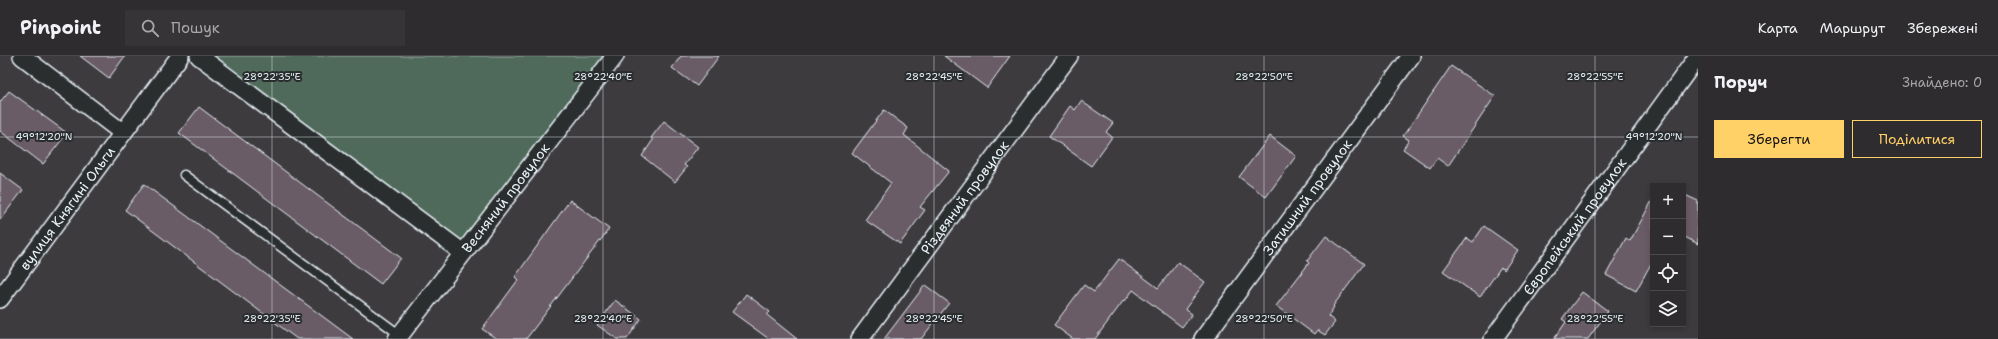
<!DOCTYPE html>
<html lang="uk">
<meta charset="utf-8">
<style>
body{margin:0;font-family:"Shantell Sans",sans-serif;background:#363437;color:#f1f3f6}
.controls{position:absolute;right:12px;bottom:12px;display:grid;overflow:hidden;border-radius:0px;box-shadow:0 2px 6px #0003}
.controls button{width:36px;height:36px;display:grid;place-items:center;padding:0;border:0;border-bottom:1px solid #49484b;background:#2e2c2f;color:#f1f3f6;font:20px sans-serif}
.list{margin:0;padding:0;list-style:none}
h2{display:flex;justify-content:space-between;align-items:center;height:52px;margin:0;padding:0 16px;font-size:17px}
h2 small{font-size:13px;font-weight:400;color:#a7a7aa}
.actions{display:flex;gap:8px;padding:12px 16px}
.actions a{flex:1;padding:9px 0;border:1px solid #ffd166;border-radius:0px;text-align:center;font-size:14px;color:#ffd166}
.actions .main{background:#ffd166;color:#111}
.icon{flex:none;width:22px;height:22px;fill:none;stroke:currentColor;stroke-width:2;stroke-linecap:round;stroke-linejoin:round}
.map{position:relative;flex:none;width:1698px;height:283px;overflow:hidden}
header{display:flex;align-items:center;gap:24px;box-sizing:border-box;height:56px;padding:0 20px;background:#2e2c2f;border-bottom:1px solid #49484b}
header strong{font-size:19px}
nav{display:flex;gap:22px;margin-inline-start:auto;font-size:14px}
.search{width:280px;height:36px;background:#363437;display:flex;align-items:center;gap:10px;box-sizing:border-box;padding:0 14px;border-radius:0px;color:#a7a7aa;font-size:15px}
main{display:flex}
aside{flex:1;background:#2e2c2f}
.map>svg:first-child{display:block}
.green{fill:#506b5a;stroke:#9caea9}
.building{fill:#6b5c66;stroke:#e8f1f8}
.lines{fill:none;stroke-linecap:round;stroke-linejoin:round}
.service-casing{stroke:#e8f1f8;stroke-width:11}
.minor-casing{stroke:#e8f1f8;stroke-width:20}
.service{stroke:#2a2d2e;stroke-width:8}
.minor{stroke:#2a2d2e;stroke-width:17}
.ticks{fill:none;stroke:#e8f1f8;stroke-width:1;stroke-opacity:0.45}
.labels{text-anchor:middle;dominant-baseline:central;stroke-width:4;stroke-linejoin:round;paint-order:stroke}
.street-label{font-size:14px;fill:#e8f1f8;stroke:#2a2d2e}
.ticks-label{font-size:10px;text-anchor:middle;fill:#e8f1f8;stroke:#2a2d2e;stroke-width:4;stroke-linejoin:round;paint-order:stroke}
</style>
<header>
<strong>Pinpoint</strong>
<div class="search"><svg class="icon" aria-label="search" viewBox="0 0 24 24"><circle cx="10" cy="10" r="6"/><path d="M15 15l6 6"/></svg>Пошук</div>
<nav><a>Карта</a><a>Маршрут</a><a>Збережені</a></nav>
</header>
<main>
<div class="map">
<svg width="1698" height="283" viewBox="0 0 1698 283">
<rect width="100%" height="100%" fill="#3e3b3f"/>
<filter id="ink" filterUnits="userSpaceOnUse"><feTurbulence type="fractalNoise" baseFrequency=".025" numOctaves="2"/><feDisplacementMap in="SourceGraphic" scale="8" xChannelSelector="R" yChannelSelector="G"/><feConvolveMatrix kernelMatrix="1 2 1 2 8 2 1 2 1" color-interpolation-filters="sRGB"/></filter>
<g filter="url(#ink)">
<path class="green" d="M 199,0 L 615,0 L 462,196 Z"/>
<path class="building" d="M 80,0 L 125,0 L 109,22 Z
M 681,0 L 719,0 L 697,30 L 672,12 Z
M 944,0 L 1010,0 L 987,32 Z
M 1451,10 L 1495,40 L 1448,110 L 1437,102 L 1430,112 L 1403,93 L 1409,84 L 1403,80 Z
M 9,35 L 67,77 L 43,108 L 0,75 L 0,46 Z
M 1081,45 L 1113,67 L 1106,76 L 1112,81 L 1091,110 L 1049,80 L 1070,50 L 1075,54 Z
M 199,51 L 401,202 L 381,228 L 179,77 Z
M 884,54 L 908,72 L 904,79 L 949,115 L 920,151 L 925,154 L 900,188 L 865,164 L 891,127 L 852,97 Z
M 664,65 L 698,91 L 684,109 L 687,111 L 675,126 L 642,100 L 653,84 L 651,82 Z
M 1270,80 L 1296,100 L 1266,141 L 1239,121 Z
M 0,117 L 23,134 L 0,164 Z
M 144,128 L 353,283 L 297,283 L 125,154 Z
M 1683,138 L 1698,145 L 1698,188 L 1683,180 Z
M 1653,143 L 1653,204 L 1636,235 L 1606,219 L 1626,182 L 1630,185 Z
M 570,144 L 609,173 L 526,283 L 497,283 L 482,273 L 518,224 L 515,221 Z
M 1484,170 L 1518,194 L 1504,214 L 1501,211 L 1480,241 L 1443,215 L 1467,182 L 1473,186 Z
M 1326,180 L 1364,208 L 1333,250 L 1334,251 L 1328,260 L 1335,266 L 1325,279 L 1317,274 L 1314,278 L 1276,250 L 1309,207 L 1307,205 Z
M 1119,203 L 1158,232 L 1178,206 L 1205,226 L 1185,253 L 1192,258 L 1182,271 L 1133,234 L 1125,245 L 1124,244 L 1095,283 L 1073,283 L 1054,269 L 1084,229 L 1094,236 Z
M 925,229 L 949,247 L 921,283 L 884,283 Z
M 1582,236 L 1608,255 L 1588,283 L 1554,283 L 1566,266 L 1562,263 Z
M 746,238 L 770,256 L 767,259 L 797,283 L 769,283 L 732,256 Z
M 615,244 L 641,263 L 627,283 L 617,283 L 597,269 Z"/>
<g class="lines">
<g class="service-casing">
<path id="service" d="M 184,119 L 400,279"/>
</g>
<g class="minor-casing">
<g id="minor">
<path d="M 22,0 L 123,77"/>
<path d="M 199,0 L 462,196"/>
<path id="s1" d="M 0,243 L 180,0"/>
<path id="s2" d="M 397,283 L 615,0"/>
<path id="s3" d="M 860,283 L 1069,0"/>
<path id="s4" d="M 1203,283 L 1411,0"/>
<path id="s5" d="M 1493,283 L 1698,0"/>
</g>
</g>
<use href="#service" class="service"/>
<use href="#minor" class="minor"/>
</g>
</g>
<path class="ticks" d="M 272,0 L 272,283M 603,0 L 603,283M 934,0 L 934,283M 1264,0 L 1264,283M 1595,0 L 1595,283M 0,81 L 1698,81M 0,283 L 1698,283"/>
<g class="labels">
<g class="street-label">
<text stroke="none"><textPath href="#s2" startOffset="178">Весняний провулок</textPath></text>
<text stroke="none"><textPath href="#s4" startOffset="176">Затишний провулок</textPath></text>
<text stroke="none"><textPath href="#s3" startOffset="176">Різдвяний провулок</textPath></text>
<text stroke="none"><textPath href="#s1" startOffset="113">вулиця Княгині Ольги</textPath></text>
<text stroke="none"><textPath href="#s5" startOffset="139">Європейський провулок</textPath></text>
</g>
</g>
<g class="ticks-label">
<text x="272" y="24">28°22'35"E</text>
<text x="603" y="24">28°22'40"E</text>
<text x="934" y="24">28°22'45"E</text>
<text x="1264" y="24">28°22'50"E</text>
<text x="1595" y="24">28°22'55"E</text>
<text x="44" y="84">49°12'20"N</text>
<text x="1654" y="84">49°12'20"N</text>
<text x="272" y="266">28°22'35"E</text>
<text x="603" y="266">28°22'40"E</text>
<text x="934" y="266">28°22'45"E</text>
<text x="1264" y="266">28°22'50"E</text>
<text x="1595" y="266">28°22'55"E</text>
</g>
</svg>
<div class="controls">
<button>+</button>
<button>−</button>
<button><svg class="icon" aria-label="locate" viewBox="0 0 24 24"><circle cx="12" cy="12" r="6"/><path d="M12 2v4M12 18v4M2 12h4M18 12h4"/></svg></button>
<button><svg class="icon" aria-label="layers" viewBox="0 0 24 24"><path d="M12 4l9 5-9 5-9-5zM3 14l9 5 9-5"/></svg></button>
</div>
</div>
<aside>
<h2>Поруч<small>Знайдено: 0</small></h2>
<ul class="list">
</ul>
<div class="actions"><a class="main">Зберегти</a><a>Поділитися</a></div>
</aside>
</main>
